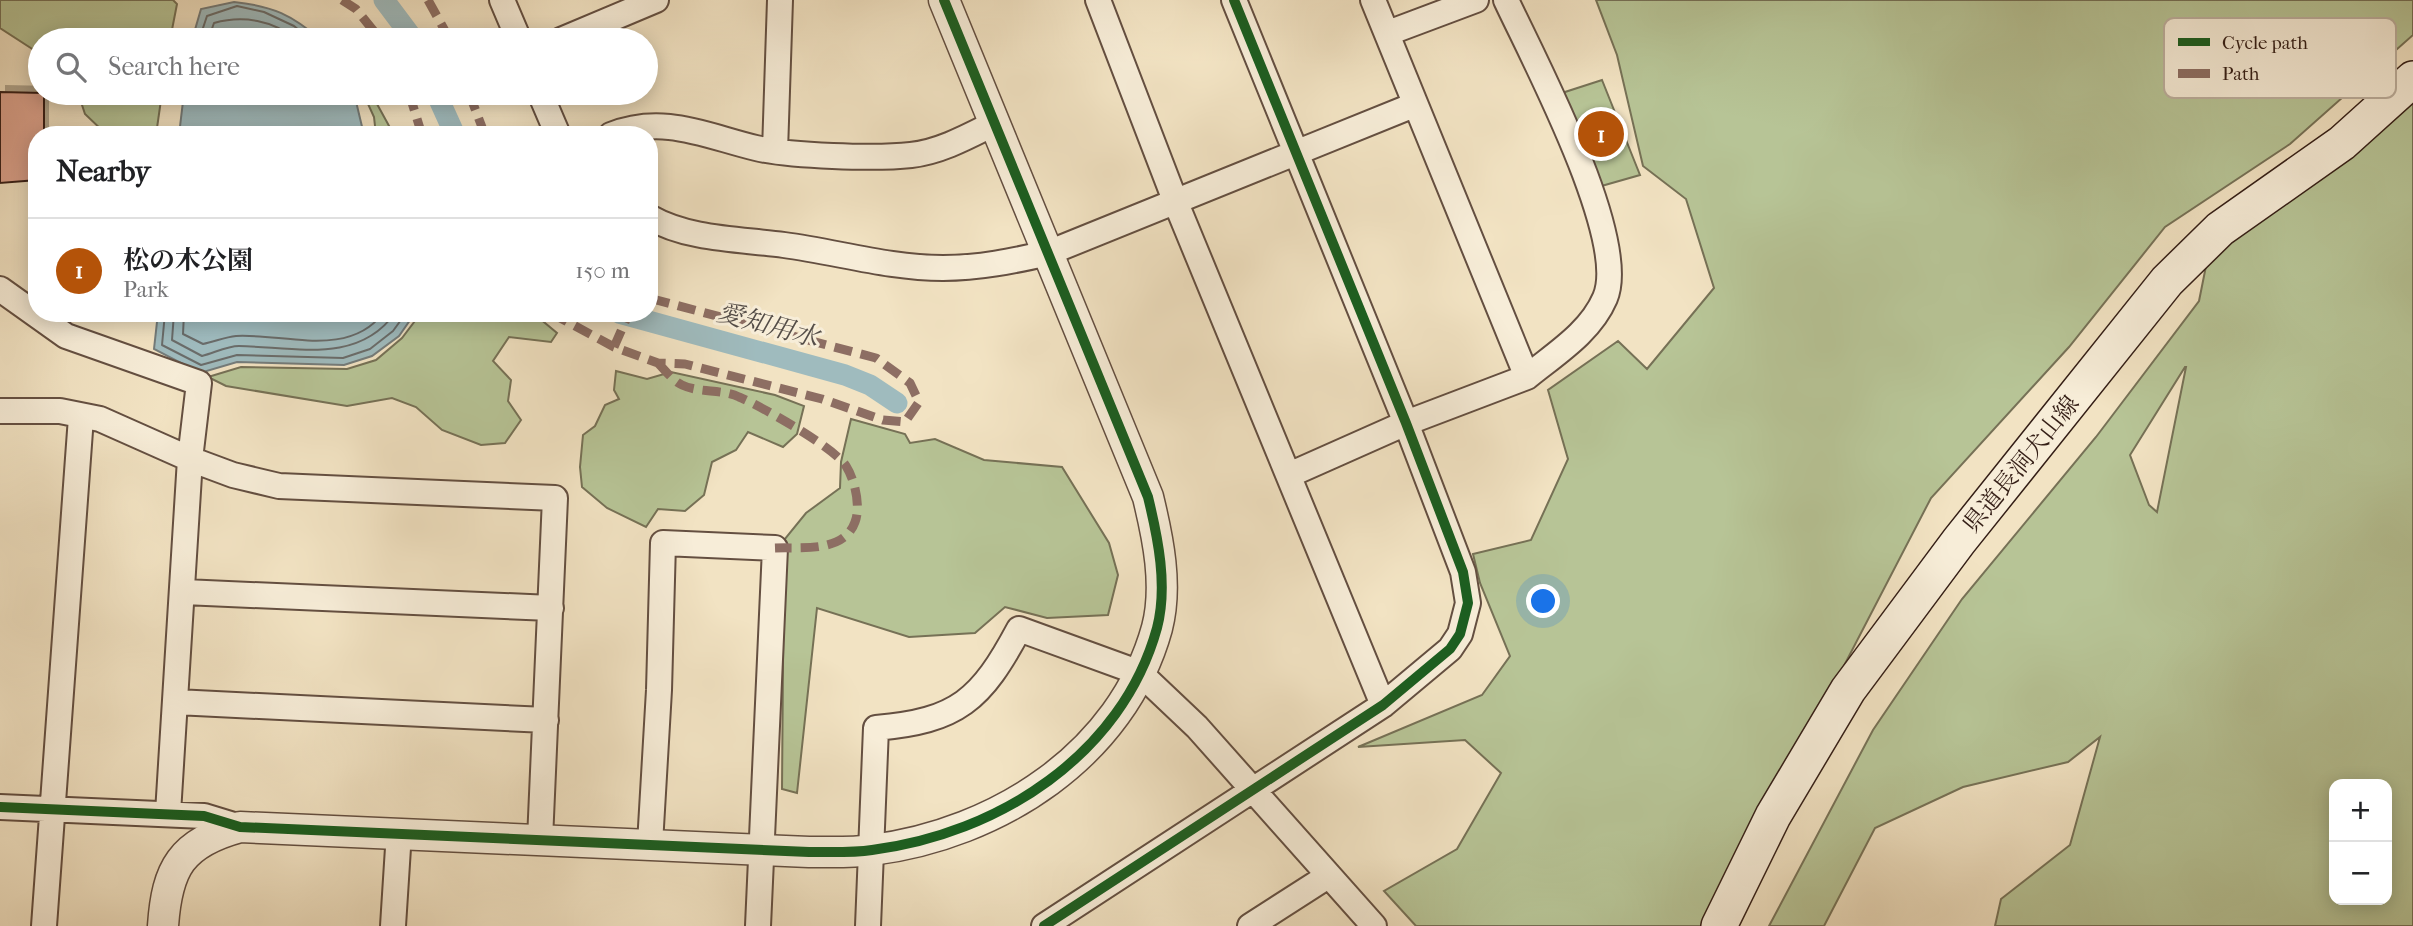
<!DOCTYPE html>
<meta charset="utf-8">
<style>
body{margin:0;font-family:"IM FELL French Canon","Noto Serif JP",serif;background:#f2f2f2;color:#202124}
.controls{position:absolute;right:21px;bottom:21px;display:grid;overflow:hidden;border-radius:14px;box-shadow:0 4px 18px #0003}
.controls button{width:63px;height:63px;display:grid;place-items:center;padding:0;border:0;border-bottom:2px solid #e0e0e0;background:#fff;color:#202124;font:35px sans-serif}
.you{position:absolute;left:1544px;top:602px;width:24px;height:24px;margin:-18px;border:5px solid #fff;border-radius:50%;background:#1a73e8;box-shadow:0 0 0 10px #1a73e833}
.badge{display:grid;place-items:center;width:46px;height:46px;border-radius:50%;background:#b45309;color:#fff;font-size:23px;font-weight:700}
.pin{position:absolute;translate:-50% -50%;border:4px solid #fff;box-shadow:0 2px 7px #0006}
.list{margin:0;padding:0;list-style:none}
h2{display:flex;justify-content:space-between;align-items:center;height:91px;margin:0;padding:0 28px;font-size:30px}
h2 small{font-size:23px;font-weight:400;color:#757577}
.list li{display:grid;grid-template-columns:46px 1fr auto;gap:21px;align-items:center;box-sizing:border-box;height:105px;padding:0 28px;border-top:2px solid #e0e0e0}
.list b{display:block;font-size:26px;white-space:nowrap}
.list p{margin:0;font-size:23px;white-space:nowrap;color:#757577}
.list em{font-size:23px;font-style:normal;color:#757577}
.icon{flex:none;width:38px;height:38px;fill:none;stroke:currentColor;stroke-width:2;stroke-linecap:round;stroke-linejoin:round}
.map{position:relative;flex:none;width:2413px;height:926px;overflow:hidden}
.search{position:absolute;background:#fff;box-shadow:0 4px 18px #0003;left:28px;top:28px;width:630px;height:77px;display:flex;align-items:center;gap:18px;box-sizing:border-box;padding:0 24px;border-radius:38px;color:#757577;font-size:26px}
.panel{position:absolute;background:#fff;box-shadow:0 4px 18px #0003;left:28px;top:126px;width:630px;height:196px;border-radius:28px}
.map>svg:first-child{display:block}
.green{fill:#b7c496;stroke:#767156;stroke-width:2;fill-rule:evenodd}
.water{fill:#9fbbbe;stroke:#747c7b;stroke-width:2}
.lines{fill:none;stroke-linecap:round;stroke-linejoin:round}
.shore{stroke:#6a6c6a;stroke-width:2}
.canal{stroke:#9fbbbe;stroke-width:21}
.building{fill:#dca28d;stroke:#341e16;stroke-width:2;filter:url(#shadow)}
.minor-casing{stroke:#644f41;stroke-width:28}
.tertiary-casing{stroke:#644f41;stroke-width:33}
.secondary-casing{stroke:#341e16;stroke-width:38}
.minor{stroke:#f7edd8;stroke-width:24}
.tertiary{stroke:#f7edd8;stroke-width:30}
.secondary{stroke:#f7edd8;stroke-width:35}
.quiet{stroke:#8d6e63;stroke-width:9;stroke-dasharray:18 9;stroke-linecap:butt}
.cycleway-casing{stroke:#f7edd8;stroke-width:15}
.cycleway{stroke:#1b5e20;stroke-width:10}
.labels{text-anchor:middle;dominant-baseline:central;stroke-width:6;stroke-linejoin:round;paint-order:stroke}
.street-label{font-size:24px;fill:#341e16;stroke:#f7edd8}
.water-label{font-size:26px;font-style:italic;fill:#544d48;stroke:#f7edd8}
.key{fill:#f7edd8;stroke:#bcaf9e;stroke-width:2}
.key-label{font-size:19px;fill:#341e16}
</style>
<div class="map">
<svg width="2413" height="926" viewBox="0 0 2413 926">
<defs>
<filter id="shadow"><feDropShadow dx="6" dy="-6" stdDeviation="0" flood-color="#0004"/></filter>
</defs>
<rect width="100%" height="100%" fill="#f2e3c3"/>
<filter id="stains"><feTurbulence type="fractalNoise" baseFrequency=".00286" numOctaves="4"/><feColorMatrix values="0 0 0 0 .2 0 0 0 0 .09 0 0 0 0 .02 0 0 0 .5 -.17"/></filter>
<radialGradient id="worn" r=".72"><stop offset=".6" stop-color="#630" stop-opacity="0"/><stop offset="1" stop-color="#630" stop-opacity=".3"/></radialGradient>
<path class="green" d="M 0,0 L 173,0 L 177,4 L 170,40 L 40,40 L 40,54 L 0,28 Z
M 1596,0 L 2413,0 L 2413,35 L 2290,144 L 2165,227 L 2069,347 L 1931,498 L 1709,926 L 1416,926 L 1384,891 L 1457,849 L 1501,773 L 1465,740 L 1358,747 L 1482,695 L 1510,656 L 1480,583 L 1473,554 L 1531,540 L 1568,459 L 1548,390 L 1618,341 L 1647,369 L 1714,288 L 1686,199 L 1643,166 L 1617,55 Z
M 1602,80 L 1640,175 L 1598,187 L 1562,93 Z
M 78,93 L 162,93 L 156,135 L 107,135 L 85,114 Z
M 363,93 L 371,93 L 394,135 L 376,135 L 374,117 Z
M 2413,102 L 2413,926 L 1995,926 L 2001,899 L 2070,845 L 2100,737 L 2068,762 L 1963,787 L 1875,828 L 1824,926 L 1769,926 L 1873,730 L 1962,599 L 2096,437 L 2199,301 L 2207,261 ZM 2185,367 L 2186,367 L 2157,512 L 2149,505 L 2130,455 ZM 2334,784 L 2387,784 L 2387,900 L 2334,900 Z
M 421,313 L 533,313 L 557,333 L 551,342 L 509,337 L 493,361 L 511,380 L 508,401 L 521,420 L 505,443 L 481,445 L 442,430 L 416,407 L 392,398 L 347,406 L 226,386 L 208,377 L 241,367 L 347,369 L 376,360 L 402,338 Z
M 616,371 L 647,379 L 671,372 L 775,395 L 804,406 L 797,434 L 783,447 L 748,432 L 736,450 L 712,462 L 704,495 L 685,511 L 658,509 L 646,527 L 607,508 L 582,487 L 580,467 L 583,435 L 595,426 L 605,405 L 619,399 L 614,390 Z
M 851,419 L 905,434 L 910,443 L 935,439 L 984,460 L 1062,467 L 1109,543 L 1118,575 L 1108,615 L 1047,618 L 1005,607 L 975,633 L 909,637 L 817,608 L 797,793 L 782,789 L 784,540 L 806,513 L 840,488 L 841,462 Z"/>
<path class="water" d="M 234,2 C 273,6 292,15 321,40 L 192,40 L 201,9 Z
M 184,93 L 354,93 L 364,135 L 179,135 Z
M 158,313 L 415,313 L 399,336 L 372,356 L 344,365 L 237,362 L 200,373 L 154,349 Z"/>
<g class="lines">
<path class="shore" d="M 199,40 L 207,16 L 237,6 L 264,12 L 294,26 L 311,40
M 208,40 L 214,23 C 243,15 273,20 297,40
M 165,313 L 162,345 L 201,365 L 237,355 L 343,358 L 370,349 L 393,331 L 406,313
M 174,313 L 172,340 L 202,356 C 214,353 227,346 239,346 C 294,347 358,365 395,313
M 184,313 L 183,334 L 203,344 C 214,342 225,337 236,336 C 282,333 349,359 383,313"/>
<path class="canal" d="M 384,0 L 414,40
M 436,93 L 455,135
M 619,313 L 845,375 L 870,385 L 897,403"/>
</g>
<path class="building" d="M 0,92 L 44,93 L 44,135 L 37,135 L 37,180 L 0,183 Z"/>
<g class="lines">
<g class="minor-casing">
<path id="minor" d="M 502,0 L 519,40
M 1098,0 L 1176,203 L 1383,705
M 1506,0 C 1534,60 1630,240 1605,298 C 1590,333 1555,354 1527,377
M 1388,33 L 1476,0
M 561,40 L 656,0
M 540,93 L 558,135
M 611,135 C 663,114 706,136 756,148 C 789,156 876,159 911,155 C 940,152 969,136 995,123
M 775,151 L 780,0
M 649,217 C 689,240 740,239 784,245 C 837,252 889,268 943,268 C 979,268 1013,261 1048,253 L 1414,105
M 0,289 L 66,336 L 199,383 L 190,459 L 168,813
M 0,411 L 60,411 L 100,419 L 190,459 L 233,475 L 279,486 L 555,498 L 540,840
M 1289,475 L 1406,423 L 1527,377 L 1373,0
M 184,592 L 551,608
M 176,702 L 546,720
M 0,807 L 204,816 L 240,827
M 650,844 L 659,690 L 663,543 L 775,548 L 758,926
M 44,926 L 81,417
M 393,926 L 399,832
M 868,926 L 876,728 C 958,721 981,700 1019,629 L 1140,673 L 1197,727 L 1374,926
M 1044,926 L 1383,705 L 1450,649 L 1460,634 L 1468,603 L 1463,572 L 1406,423 L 1234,0
M 1250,926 L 1328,876"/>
</g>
<g class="tertiary-casing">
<path id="tertiary" d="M 163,926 C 167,868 181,843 240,827 L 809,852 C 830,852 852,853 872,850 C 998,834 1122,755 1157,628 C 1168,586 1158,538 1148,497 L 944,0"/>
</g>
<g class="secondary-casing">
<path id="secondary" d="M 1719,926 L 1773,816 L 1848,690 L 1959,541 L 2167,281 L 2220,229 L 2342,143 L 2413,79"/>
</g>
<use href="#minor" class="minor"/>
<use href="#tertiary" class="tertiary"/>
<use href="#secondary" class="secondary"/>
<path class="quiet" d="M 342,0 L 356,9 L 381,40
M 428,0 L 450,40
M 409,93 L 422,135
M 469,93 L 485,135
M 551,313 L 614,347 L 658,363 L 685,364 L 822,399 L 883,420 L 905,422 L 919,402 L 910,383 L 876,358 L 649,298
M 614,347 L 629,313
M 658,363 C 665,370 673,381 682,385 C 699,393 722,389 739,397 C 761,406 835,448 846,466 C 855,480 861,507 855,522 C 844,553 802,547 775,548"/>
<g class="cycleway-casing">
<path id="cycleway" d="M 0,807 L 204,816 L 240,827 L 809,852 C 830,852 852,853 872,850 C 998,834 1122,755 1157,628 C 1168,586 1158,538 1148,497 L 944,0
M 1044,926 L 1383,705 L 1450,649 L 1460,634 L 1468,603 L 1463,572 L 1406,423 L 1234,0"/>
</g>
<use href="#cycleway" class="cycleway"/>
</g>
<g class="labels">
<g class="street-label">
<text transform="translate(2021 464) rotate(-51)">県道長洞犬山線</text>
</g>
<g class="water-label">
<text transform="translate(768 325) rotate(15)">愛知用水</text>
</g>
</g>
<rect x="2164" y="18" width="232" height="80" rx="10" class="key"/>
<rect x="2178" y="38" width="32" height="8" fill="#1b5e20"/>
<rect x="2178" y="69" width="32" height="9" fill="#8d6e63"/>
<g class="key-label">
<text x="2222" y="49">Cycle path</text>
<text x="2222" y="80">Path</text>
</g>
<rect width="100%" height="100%" filter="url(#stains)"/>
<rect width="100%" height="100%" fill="url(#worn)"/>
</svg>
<div class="controls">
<button>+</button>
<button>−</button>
</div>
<div class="you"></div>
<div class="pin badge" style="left:1601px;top:134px">1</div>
<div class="search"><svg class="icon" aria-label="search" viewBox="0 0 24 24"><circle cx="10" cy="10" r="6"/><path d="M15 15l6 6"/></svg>Search here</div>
<section class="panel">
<h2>Nearby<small></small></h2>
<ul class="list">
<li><span class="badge">1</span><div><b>松の木公園</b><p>Park</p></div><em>150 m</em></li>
</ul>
</section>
</div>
